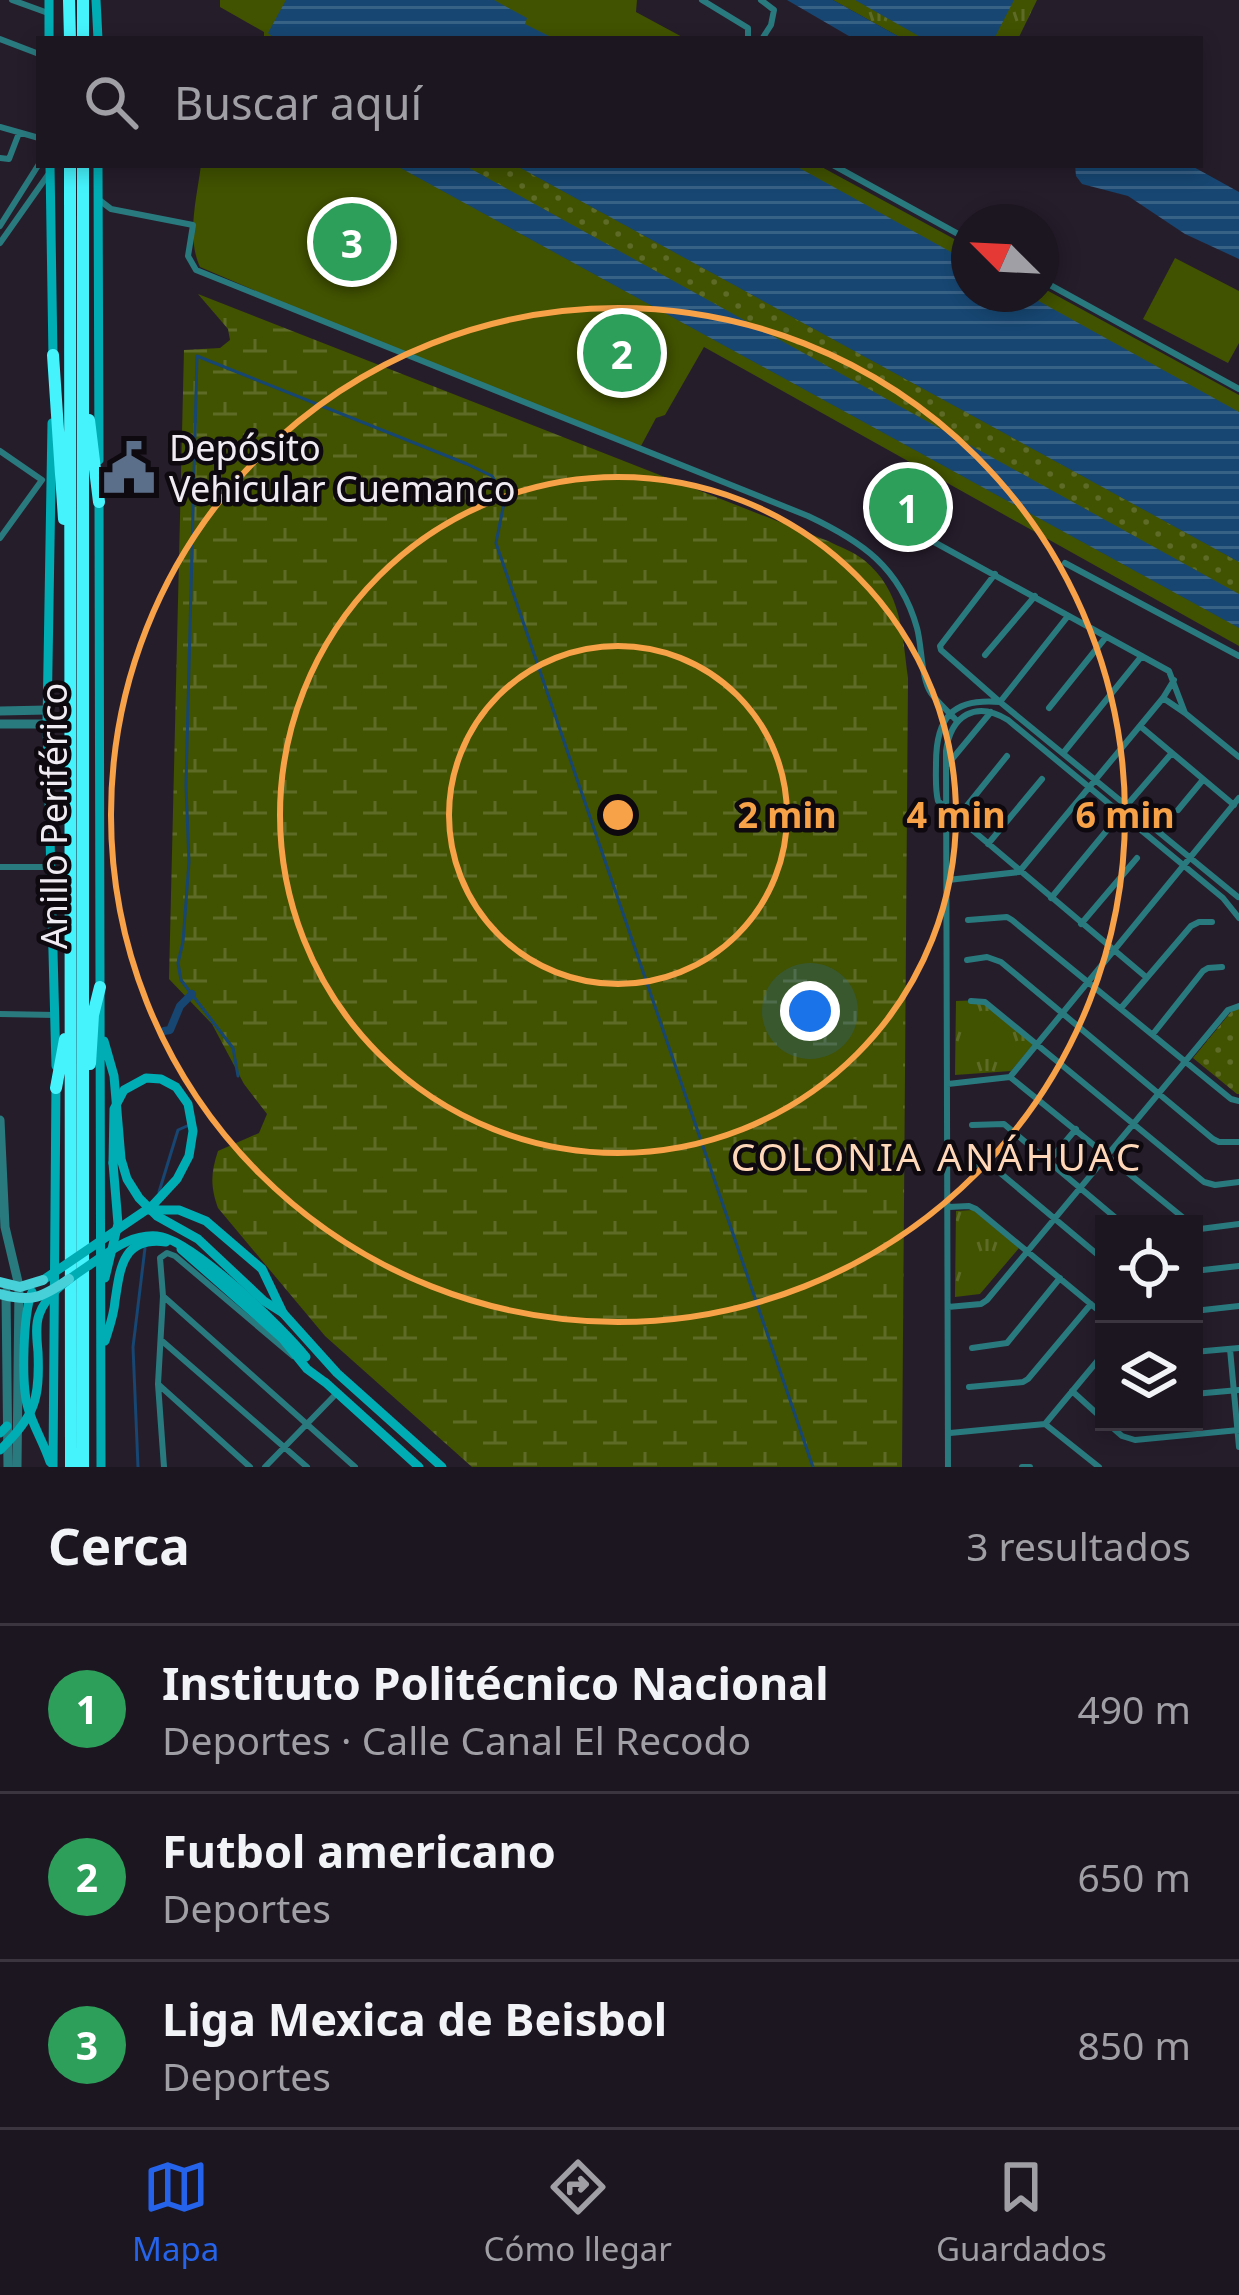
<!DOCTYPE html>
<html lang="es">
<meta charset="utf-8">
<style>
body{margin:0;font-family:"Noto Sans",sans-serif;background:#29232d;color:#f1f3f6}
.controls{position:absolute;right:36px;bottom:36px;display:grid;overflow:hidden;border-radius:0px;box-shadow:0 6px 18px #0003}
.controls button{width:108px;height:108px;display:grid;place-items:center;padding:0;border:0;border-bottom:3px solid #3a353e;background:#1c1620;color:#f1f3f6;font:60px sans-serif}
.compass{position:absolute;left:951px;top:204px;width:108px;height:108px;border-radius:50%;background:#1c1620;box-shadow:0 6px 18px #0003;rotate:294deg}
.you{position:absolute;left:810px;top:1011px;width:42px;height:42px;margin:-30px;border:9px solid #fff;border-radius:50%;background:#1a73e8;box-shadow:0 0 0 18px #1a73e833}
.badge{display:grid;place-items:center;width:78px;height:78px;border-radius:50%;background:#2563eb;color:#fff;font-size:39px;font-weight:700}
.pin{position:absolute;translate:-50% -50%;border:6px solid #fff;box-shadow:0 3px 12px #0006}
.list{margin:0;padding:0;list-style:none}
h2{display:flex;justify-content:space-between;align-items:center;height:156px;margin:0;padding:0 48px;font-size:51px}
h2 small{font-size:39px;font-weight:400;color:#a09fa5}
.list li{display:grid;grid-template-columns:78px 1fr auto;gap:36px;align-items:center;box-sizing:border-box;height:168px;padding:0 48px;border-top:3px solid #3a353e}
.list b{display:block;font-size:45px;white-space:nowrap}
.list p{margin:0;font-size:39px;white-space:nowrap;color:#a09fa5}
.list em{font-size:39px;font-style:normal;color:#a09fa5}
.icon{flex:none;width:66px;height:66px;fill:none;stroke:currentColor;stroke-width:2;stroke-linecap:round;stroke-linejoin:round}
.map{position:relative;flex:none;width:1239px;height:1467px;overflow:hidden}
.search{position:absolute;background:#1c1620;box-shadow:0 6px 18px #0003;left:36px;right:36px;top:36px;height:132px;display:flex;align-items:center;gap:30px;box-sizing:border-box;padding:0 42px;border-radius:0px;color:#a09fa5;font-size:45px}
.sheet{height:660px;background:#1c1620}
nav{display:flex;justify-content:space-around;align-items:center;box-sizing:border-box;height:168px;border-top:3px solid #3a353e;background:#1c1620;font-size:33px;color:#a09fa5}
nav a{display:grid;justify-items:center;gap:6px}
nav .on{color:#2563eb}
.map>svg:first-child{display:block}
.grass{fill:#415200}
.wetland{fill:url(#wetland-marsh)}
.park{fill:url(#park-tufts)}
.garden{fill:url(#garden-dots)}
.water{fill:url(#water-rules)}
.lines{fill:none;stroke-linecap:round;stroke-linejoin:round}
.stream{stroke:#164671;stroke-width:3}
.canal{stroke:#164671;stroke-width:8}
.minor{stroke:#297a7f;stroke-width:6}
.tertiary{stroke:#297a7f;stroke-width:9}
.secondary{stroke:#00adb5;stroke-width:9}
.motorway{stroke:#45f3fd;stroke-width:12}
.secondary-bridge{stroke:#00adb5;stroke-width:9}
.primary-bridge{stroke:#47d0d8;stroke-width:10}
.ring{fill:none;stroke:#f7a149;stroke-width:6}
.labels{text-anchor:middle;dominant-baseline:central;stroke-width:9;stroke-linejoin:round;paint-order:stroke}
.poi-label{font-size:36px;fill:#f0eaf3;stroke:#0d090f;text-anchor:start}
.street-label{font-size:36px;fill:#f0eaf3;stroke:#0d090f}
.neighbourhood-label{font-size:39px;letter-spacing:3px;fill:#fdd7b7;stroke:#0d090f}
.centre{fill:#f7a149;stroke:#0d090f;stroke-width:6}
.ring-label{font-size:36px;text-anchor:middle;font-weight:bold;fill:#f7a149;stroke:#0d090f;stroke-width:9;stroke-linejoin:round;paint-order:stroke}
</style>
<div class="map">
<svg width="1239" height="1467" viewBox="0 0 1239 1467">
<defs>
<pattern id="wetland-marsh" width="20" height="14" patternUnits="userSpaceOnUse" patternTransform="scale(3)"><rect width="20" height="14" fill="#415200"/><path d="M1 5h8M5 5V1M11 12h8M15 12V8" fill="none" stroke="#5d6b26"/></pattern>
<pattern id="park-tufts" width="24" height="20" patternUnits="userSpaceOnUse" patternTransform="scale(3)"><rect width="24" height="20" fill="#415200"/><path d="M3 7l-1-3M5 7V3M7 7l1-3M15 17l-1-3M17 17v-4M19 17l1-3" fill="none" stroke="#5d6b26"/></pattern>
<pattern id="garden-dots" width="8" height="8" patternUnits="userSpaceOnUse" patternTransform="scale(3)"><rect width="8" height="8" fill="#415200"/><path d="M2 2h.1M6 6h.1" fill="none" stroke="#5d6b26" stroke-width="1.8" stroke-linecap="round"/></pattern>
<pattern id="water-rules" width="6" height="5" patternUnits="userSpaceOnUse" patternTransform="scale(3)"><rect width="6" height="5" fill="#164671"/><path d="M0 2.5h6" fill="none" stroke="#386186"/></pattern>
</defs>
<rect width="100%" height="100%" fill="#261d2b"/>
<path class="grass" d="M 220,0 L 637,0 L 636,12 L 686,39 L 264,39 L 264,32 L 220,7 Z
M 201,165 L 818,165 L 969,247 L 969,294 L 1041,294 L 1041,287 L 1239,395 L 1239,646 L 704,347 L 665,415 L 656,418 L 641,446 L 368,339 L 200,267 C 186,237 197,197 201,165 Z
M 1175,258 L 1239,291 L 1239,343 L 1228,363 L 1143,319 Z"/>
<path class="wetland" d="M 198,294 L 828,541 C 840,547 854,552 864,560 C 902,591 902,633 908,678 L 902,1467 L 472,1467 L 325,1336 L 218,1208 C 210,1186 211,1172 218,1151 L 259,1133 L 267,1114 L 244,1084 L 212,1024 L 169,979 L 184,350 L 220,348 L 230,340 L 228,329 Z"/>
<path class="park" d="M 833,0 L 1037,0 L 1018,39 L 903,39 Z
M 983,1000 L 1034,1044 L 1011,1071 L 955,1075 L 956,1001 Z
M 973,1210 L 1019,1248 L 980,1294 L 955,1297 L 956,1211 Z"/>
<path class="garden" d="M 464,165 L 515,165 L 1239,562 L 1239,594 Z
M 1235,1007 L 1239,1007 L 1239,1094 L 1237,1094 L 1193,1058 Z"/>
<path class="water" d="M 286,0 L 494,0 L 527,18 L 525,24 L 555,39 L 275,39 L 268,33 Z
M 787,0 L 833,0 L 903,39 L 854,39 Z
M 855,0 L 1014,0 L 994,39 L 924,39 Z
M 395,165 L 464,165 L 1239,594 L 1239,628 Z
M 515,165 L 794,165 L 969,262 L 969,294 L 1026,294 L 1239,412 L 1239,562 Z
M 1075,165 L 1190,165 L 1239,192 L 1239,259 L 1185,234 L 1128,196 L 1082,184 L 1076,176 Z"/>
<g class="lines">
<path class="stream" d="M 238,1076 L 233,1048 L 181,980 L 178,963 L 183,942 L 189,862 L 186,785 L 197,356 L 467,464 L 492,476 L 505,498 L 496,543 L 813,1467
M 159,1192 L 178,1130 L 187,1126
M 138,1467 L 133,1347 L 145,1248"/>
<path class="canal" d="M 164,1031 L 170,1030 L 180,1006 L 192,994"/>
<path class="minor" d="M 12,0 L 48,13
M 702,0 L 748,28 L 748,39
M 761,0 L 774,10 L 771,25 L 762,39
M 0,39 L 39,54
M 0,127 L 39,138
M 0,158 L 9,159 L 19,133
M 833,165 L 969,240
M 98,199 L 111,209 L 193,225 L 188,256 L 196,270 L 808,516 C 861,541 900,567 917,628 C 922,646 921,679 931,693 C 938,703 949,712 957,721
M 0,226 L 39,164
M 0,243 L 50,172
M 1041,280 L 1239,389
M 0,451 L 42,480
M 914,531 L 1169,671 L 1185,713 L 1239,757
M 0,538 L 42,480
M 1065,563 L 1239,656
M 995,574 L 940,646 L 941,650 L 1000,702 L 1068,616
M 985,655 L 1035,596
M 1163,698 L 1185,713
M 1049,708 L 1106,637
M 1140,726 L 1234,805
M 1064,752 L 1141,657
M 948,764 L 991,712
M 1127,805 L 1171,754
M 1178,810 L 1202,781
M 957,818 L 1007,756
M 988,844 L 1042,779
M 0,867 L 50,867
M 948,880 L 1019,872 L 1163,698 L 1174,680
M 1051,898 L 1108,829
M 968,920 L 1007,917 L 1012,920 L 1231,1099 L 1239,1101
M 1081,924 L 1137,858
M 967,960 L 987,957 L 1001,962 L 1213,1139 L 1219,1142 L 1239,1142
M 1146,977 L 938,801 C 935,789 936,776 936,763 C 936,717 953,698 1000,702 L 1238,897
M 971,1001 L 985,1002 L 1204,1182 L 1215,1185 L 1239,1182
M 1121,1008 L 1191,926 L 1199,922 L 1212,922
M 0,1014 L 56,1015
M 1153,1034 L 1203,971 L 1208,968 L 1222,967
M 1010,1077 L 1239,798
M 948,1084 L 1010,1077 L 1191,1224
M 972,1125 L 1004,1124 L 1123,1224
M 1049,1161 L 1076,1129
M 970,1164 L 993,1167 L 1104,1260
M 949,1207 L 969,1206 L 976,1209 L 1104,1315
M 1194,1226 L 1200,1229 L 1239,1224
M 1194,1271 L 1239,1266
M 163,1296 L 355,1467
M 948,1307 L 981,1304 L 987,1300 L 1228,1010 L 1239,1006
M 1194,1311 L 1239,1306
M 161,1340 L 307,1467
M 972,1348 L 1007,1343 L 1060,1278
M 1230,1349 L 1239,1447
M 1194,1352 L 1239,1348
M 159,1385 L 250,1467
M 969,1387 L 1023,1382 L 1028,1379 L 1091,1304
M 1072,1391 L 1104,1420
M 1194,1394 L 1239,1390
M 1106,1422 L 1122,1436 L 1135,1440 L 1239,1430
M 1045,1424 L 1104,1353
M 950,1433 L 1045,1424 L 1099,1467
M 164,1467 L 158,1384 L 163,1296 L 160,1258 L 167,1253 L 175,1256 L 293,1356
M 265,1467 L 336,1394
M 948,1467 L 946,751 C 951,715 976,700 1008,720 L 1223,898 L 1239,918
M 1022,1467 L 1030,1467"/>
<path class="tertiary" d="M 0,711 L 47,710
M 0,724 L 47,724
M 0,1120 L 5,1227 L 19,1286 L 17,1467
M 6,1292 L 8,1467"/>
<path class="secondary" d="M 49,0 L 49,39
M 96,0 L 98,39
M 50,165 L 53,358
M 98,165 L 99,460
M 52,423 L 47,724 L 56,1066
M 99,500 L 101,1467
M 104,1041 L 114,1076 L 121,1159 L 127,1179 L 139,1198 L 157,1216 L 198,1239 L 264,1301 L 283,1313 L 337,1373 L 442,1467
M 181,1249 L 282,1338 L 307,1369 L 326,1383
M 105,1278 L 118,1224 L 113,1163
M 32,1292 C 23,1313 21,1385 28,1408 C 33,1426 44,1443 50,1462
M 105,1341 C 109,1328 114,1315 115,1301 C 120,1269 122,1236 166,1242
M 325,1382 L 419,1467
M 0,1433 L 7,1426
M 53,1467 L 56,1082"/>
<path class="motorway" d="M 69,0 L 70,39
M 83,39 L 83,0
M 70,165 L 71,1467
M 83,165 L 83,1467
M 53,355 L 64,519
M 89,420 L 99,502
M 90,1064 L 93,1015 L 100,987
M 56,1088 L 65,1039"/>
<path class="secondary-bridge" d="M 149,1210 L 179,1210 L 206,1221 L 262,1269 L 283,1313
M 43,1280 L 152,1206 L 177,1179 L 189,1156 L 193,1131 L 188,1104 L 176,1087 L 161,1079 L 146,1078 L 124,1090 L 114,1109 L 113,1163
M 0,1450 C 35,1416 40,1400 38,1352 C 37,1340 35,1326 39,1315 C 46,1293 72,1277 91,1264 C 112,1250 131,1234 157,1236 C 190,1238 284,1329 306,1357"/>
<path class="primary-bridge" d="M 0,1282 L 20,1287 L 43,1280
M 0,1294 C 32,1303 43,1297 69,1279"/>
</g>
<g class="ring">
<circle cx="618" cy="815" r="169"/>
<circle cx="618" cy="815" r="338"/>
<circle cx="618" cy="815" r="507"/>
</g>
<defs>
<g id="civic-bare" transform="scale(4.14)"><path d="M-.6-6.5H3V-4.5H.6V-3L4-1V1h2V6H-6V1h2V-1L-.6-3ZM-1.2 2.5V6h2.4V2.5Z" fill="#5c6f8a" stroke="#0d090f" stroke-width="2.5" paint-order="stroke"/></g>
</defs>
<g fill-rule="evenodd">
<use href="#civic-bare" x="129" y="468"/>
</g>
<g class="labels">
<g class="poi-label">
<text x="169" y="447">Depósito<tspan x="169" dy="41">Vehicular Cuemanco</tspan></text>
</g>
<g class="street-label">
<text transform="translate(53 816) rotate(-90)">Anillo Periférico</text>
</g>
<g class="neighbourhood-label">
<text x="937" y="1155">COLONIA ANÁHUAC</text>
</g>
</g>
<circle cx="618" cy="815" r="18" class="centre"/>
<g class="ring-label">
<text x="787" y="828">2 min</text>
<text x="956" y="828">4 min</text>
<text x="1125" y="828">6 min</text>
</g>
</svg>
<div class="controls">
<button><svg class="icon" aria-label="locate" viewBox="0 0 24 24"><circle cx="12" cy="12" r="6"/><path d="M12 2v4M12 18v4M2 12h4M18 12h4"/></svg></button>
<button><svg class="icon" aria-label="layers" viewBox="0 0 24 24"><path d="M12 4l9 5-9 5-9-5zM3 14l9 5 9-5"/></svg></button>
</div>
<svg class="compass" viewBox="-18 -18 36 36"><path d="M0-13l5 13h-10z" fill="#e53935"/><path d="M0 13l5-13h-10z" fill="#a09fa5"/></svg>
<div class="you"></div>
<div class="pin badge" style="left:908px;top:507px;background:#2e9e5b">1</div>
<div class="pin badge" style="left:622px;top:353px;background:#2e9e5b">2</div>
<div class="pin badge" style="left:352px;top:242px;background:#2e9e5b">3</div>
<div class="search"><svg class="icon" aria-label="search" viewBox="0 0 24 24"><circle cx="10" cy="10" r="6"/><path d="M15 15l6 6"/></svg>Buscar aquí</div>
</div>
<section class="sheet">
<h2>Cerca<small>3 resultados</small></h2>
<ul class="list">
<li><span class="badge" style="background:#2e9e5b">1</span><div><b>Instituto Politécnico Nacional</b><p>Deportes · Calle Canal El Recodo</p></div><em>490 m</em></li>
<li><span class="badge" style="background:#2e9e5b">2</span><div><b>Futbol americano</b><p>Deportes</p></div><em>650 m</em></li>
<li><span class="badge" style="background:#2e9e5b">3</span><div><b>Liga Mexica de Beisbol</b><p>Deportes</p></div><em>850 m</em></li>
</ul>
</section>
<nav>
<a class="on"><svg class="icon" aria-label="map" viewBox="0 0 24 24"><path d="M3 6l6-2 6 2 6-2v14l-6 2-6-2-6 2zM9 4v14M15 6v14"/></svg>Mapa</a>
<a><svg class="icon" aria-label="directions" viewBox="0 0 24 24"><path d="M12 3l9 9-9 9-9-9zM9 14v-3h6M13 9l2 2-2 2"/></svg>Cómo llegar</a>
<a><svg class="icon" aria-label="saved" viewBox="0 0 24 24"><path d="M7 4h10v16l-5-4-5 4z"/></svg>Guardados</a>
</nav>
